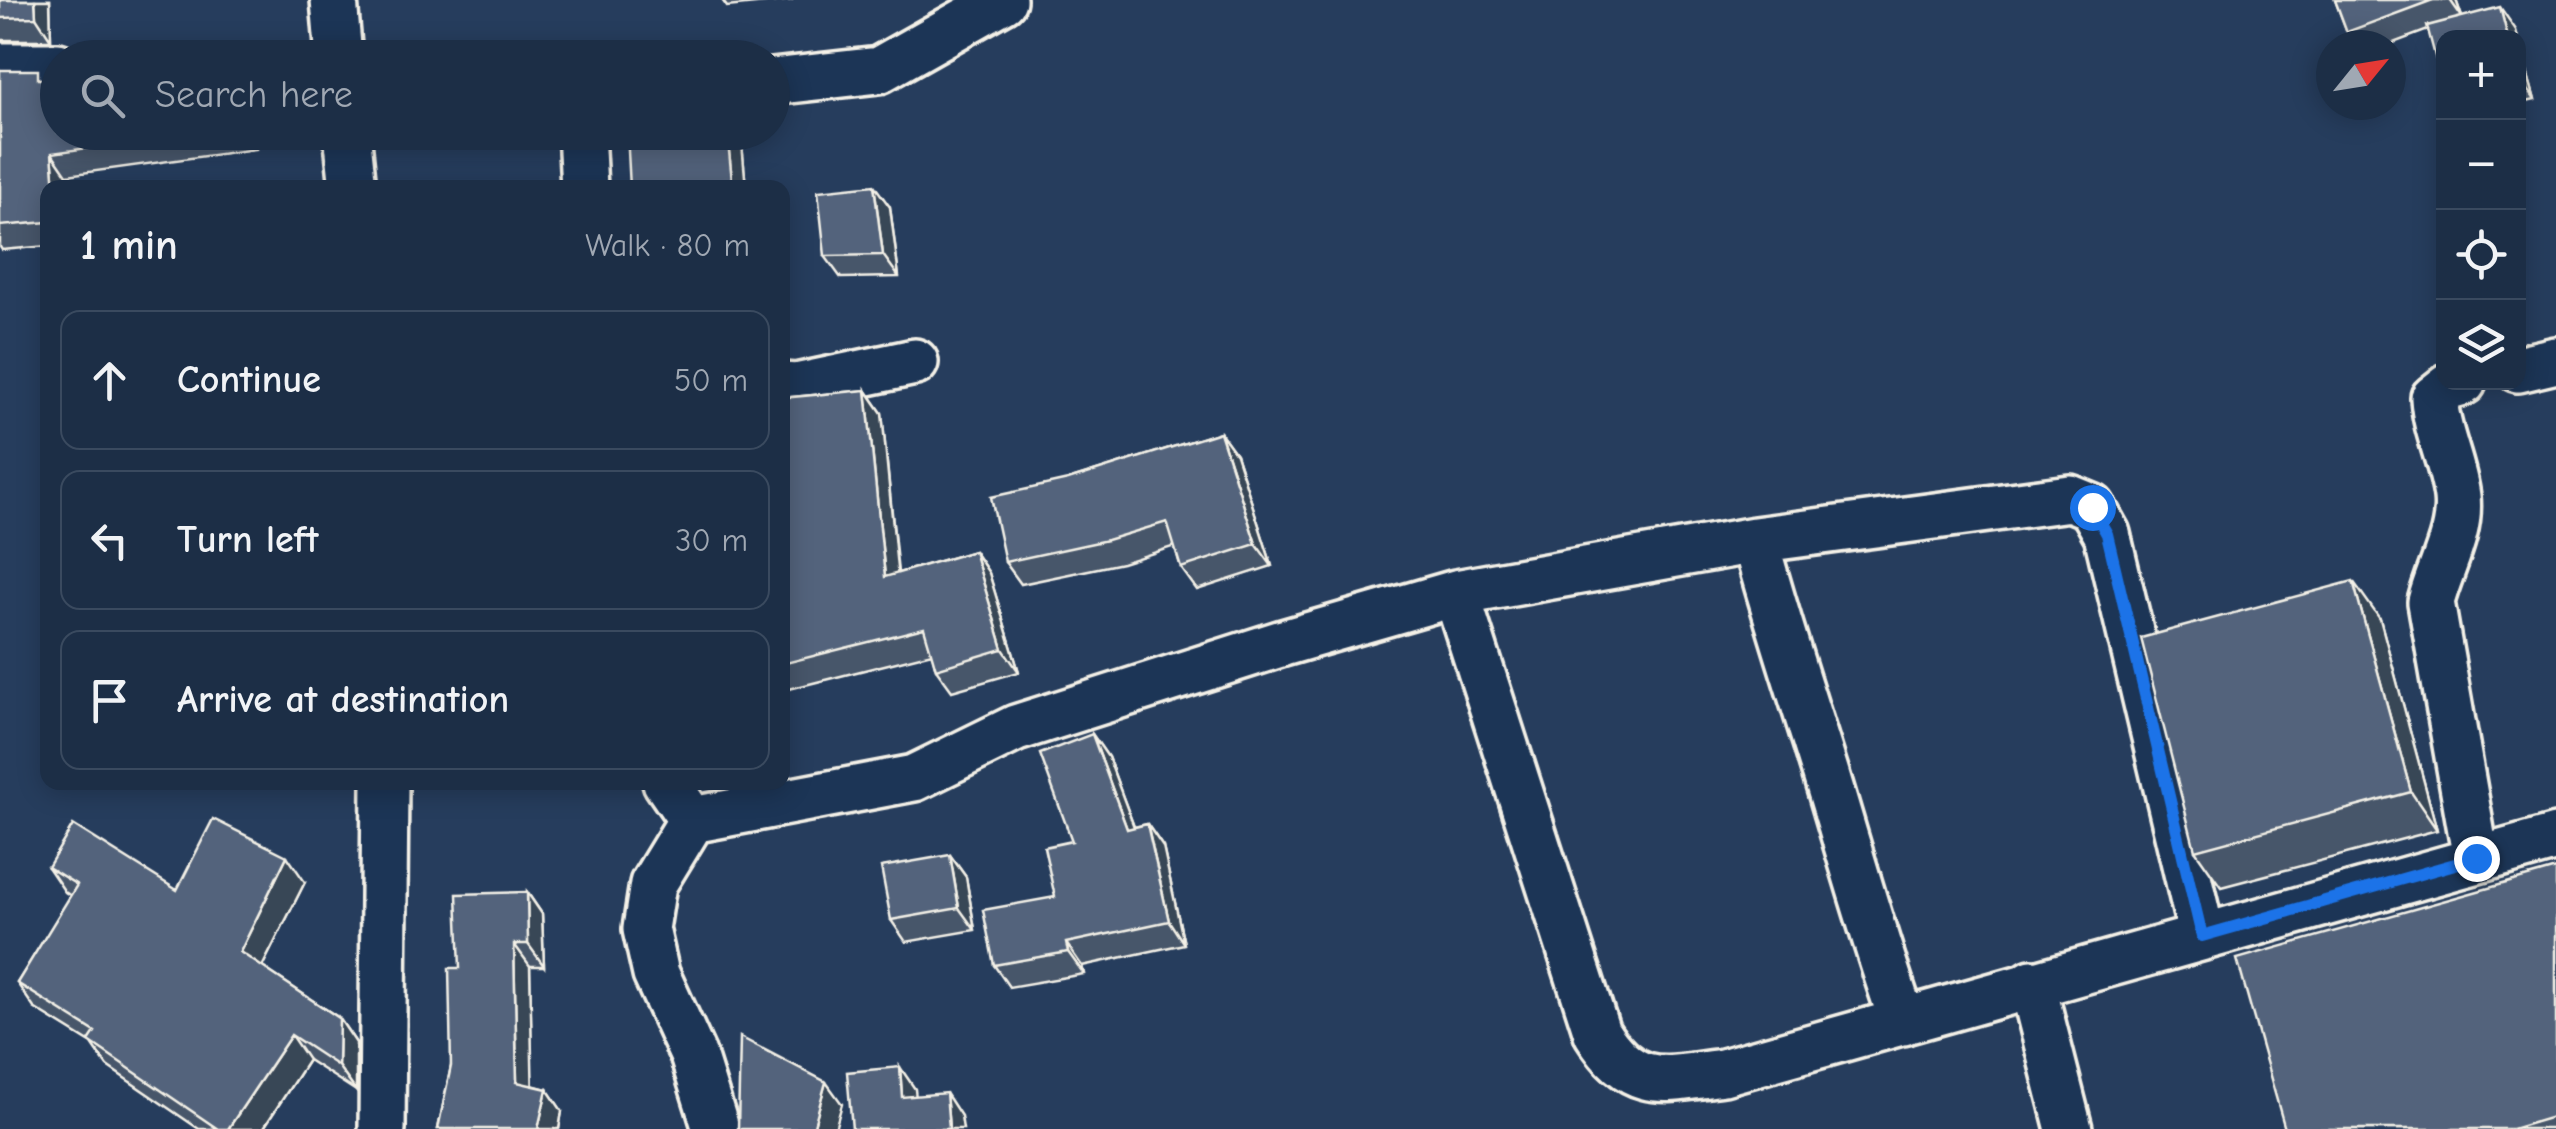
<!DOCTYPE html>
<meta charset="utf-8">
<style>
body{margin:0;font-family:"Comic Neue",sans-serif;background:#25364d;color:#f1f3f6}
.controls{position:absolute;right:30px;top:30px;display:grid;overflow:hidden;border-radius:20px;box-shadow:0 5px 25px #0003}
.controls button{width:90px;height:90px;display:grid;place-items:center;padding:0;border:0;border-bottom:2px solid #3a4a5f;background:#1c2e46;color:#f1f3f6;font:50px sans-serif}
.compass{position:absolute;left:2316px;top:30px;width:90px;height:90px;border-radius:50%;background:#1c2e46;box-shadow:0 5px 25px #0003;rotate:60deg}
.stop{position:absolute;width:30px;height:30px;margin:-22px;border:8px solid #1a73e8;border-radius:50%;background:#fff}
.stop.end{background:#1a73e8;border-color:#fff;box-shadow:0 2px 10px #0008}
.list{margin:0;padding:0;list-style:none}
h2{display:flex;justify-content:space-between;align-items:center;height:130px;margin:0;padding:0 40px;font-size:42px}
h2 small{font-size:32px;font-weight:400;color:#a0a8b3}
.list li{display:grid;grid-template-columns:65px 1fr auto;gap:30px;align-items:center;box-sizing:border-box;height:140px;margin:0 20px 20px;padding:0 20px;border:2px solid #3a4a5f;border-radius:20px}
.list b{display:block;font-size:38px;white-space:nowrap}
.list em{font-size:32px;font-style:normal;color:#a0a8b3}
.icon{flex:none;width:55px;height:55px;fill:none;stroke:currentColor;stroke-width:2;stroke-linecap:round;stroke-linejoin:round}
.map{position:relative;flex:none;width:2556px;height:1129px;overflow:hidden}
.search{position:absolute;background:#1c2e46;box-shadow:0 5px 25px #0003;left:40px;top:40px;width:750px;height:110px;display:flex;align-items:center;gap:25px;box-sizing:border-box;padding:0 35px;border-radius:55px;color:#a0a8b3;font-size:38px}
.panel{position:absolute;background:#1c2e46;box-shadow:0 5px 25px #0003;left:40px;top:180px;width:750px;height:610px;border-radius:20px}
.map>svg:first-child{display:block}
.lines{fill:none;stroke-linecap:round;stroke-linejoin:round}
.street-casing{stroke:#f4f1e8;stroke-width:52}
.street{stroke:#1d3557;stroke-width:45}
.wall{fill:#47566a;stroke:#f4f1e8;stroke-width:2.5}
.shaded-wall{fill:#394656;stroke:#f4f1e8;stroke-width:2.5}
.building{fill:#52647b;stroke:#f4f1e8;stroke-width:2.5}
.route{stroke:#1a73e8;stroke-width:12}
</style>
<div class="map">
<svg width="2556" height="1129" viewBox="0 0 2556 1129">
<rect width="100%" height="100%" fill="#263d5d"/>
<filter id="ink" filterUnits="userSpaceOnUse"><feTurbulence type="fractalNoise" baseFrequency=".01" numOctaves="2"/><feDisplacementMap in="SourceGraphic" scale="20" xChannelSelector="R" yChannelSelector="G"/><feConvolveMatrix kernelMatrix="1 2 1 2 8 2 1 2 1" color-interpolation-filters="sRGB"/></filter>
<g filter="url(#ink)">
<g class="lines">
<g class="street-casing">
<path id="street" d="M 334,0 L 339,58
M 0,66 L 58,66
M 772,82 L 879,70 L 1003,0
M 347,132 L 353,188
M 581,132 L 584,188
M 2518,369 L 2556,360
M 2463,382 L 2449,386 L 2434,398 C 2436,432 2453,463 2457,497 C 2461,533 2440,567 2431,602 L 2476,859
M 782,386 L 796,387 L 915,362
M 1755,540 C 1776,619 1802,696 1826,774 C 1851,857 1874,940 1903,1022
M 666,782 L 692,820 L 914,778 L 1016,728 L 1283,643 L 1456,593
M 692,820 L 653,884 L 646,929 L 656,974 L 693,1055 L 716,1129
M 2202,936 L 2107,534 L 2092,507 L 2070,498 L 1755,540 L 1456,593 L 1597,1033 C 1633,1091 1663,1080 1723,1072 L 2556,838
M 2032,983 L 2069,1129
M 382,1129 L 385,782"/>
</g>
<use href="#street" class="street"/>
</g>
<path class="wall" d="M 0,0 L 50,0 L 51,40 L 0,40 Z
M 722,0 L 793,0 L 727,7 Z
M 2335,0 L 2456,0 L 2462,17 L 2516,30 L 2428,30 L 2388,45 L 2356,45 L 2347,32 Z
M 2518,40 L 2535,100 L 2518,104 Z
M 0,70 L 58,132 L 254,132 L 256,149 L 67,175 L 68,188 L 48,188 L 48,246 L 2,250 L 0,247 Z
M 741,132 L 746,188 L 630,188 Z
M 890,207 L 899,277 L 841,278 L 825,256 Z
M 866,390 L 882,413 L 898,573 L 974,551 L 989,573 L 1019,672 L 952,691 L 936,669 L 932,653 L 789,689 L 782,680 L 782,398 Z
M 1220,432 L 1236,454 L 1272,566 L 1197,590 L 1181,568 L 1175,546 L 1122,563 L 1021,584 L 1005,562 L 1068,480 Z
M 2380,619 L 2437,830 L 2221,887 L 2195,850 Z
M 1092,734 L 1108,757 L 1134,827 L 1147,824 L 1163,847 L 1184,944 L 1082,966 L 1084,974 L 1009,987 L 994,965 L 1055,897 L 1072,841 Z
M 950,855 L 966,877 L 975,930 L 906,942 L 891,920 Z
M 48,867 L 177,890 L 305,882 L 262,967 L 339,1018 L 356,1043 L 356,1091 L 308,1060 L 263,1129 L 199,1129 L 107,1066 L 92,1044 L 34,1008 L 17,983 L 71,896 L 65,892 Z
M 2556,869 L 2556,1129 L 2285,1129 Z
M 527,892 L 542,914 L 544,966 L 530,966 L 532,1085 L 547,1089 L 562,1111 L 559,1129 L 438,1129 L 451,1066 L 460,968 Z"/>
<path class="shaded-wall" d="M 35,0 L 50,0 L 51,40 L 36,17 Z
M 2450,0 L 2456,0 L 2462,17 Z
M 2500,7 L 2516,30 L 2518,38 L 2508,38 Z
M 2518,40 L 2535,100 L 2520,78 Z
M 244,132 L 254,132 L 256,149 Z
M 727,132 L 741,132 L 746,188 L 737,188 L 732,180 Z
M 52,153 L 67,175 L 68,188 L 55,188 Z
M 874,185 L 890,207 L 899,277 L 883,255 Z
M 866,390 L 882,413 L 900,599 L 885,577 Z
M 1220,432 L 1236,454 L 1272,566 L 1256,544 Z
M 974,551 L 989,573 L 1019,672 L 1003,649 Z
M 2353,581 L 2380,619 L 2437,830 L 2411,792 Z
M 1092,734 L 1108,757 L 1143,851 L 1127,829 Z
M 1147,824 L 1163,847 L 1184,944 L 1169,921 Z
M 950,855 L 966,877 L 975,930 L 959,908 Z
M 287,856 L 305,882 L 257,977 L 240,952 Z
M 527,892 L 542,914 L 544,966 L 528,944 Z
M 1066,943 L 1082,966 L 1084,974 L 1068,952 Z
M 514,944 L 530,966 L 533,1105 L 517,1082 Z
M 339,1018 L 356,1043 L 356,1091 L 338,1066 Z
M 291,1035 L 308,1060 L 263,1129 L 228,1129 Z
M 900,1067 L 915,1089 L 918,1119 L 902,1097 Z
M 826,1082 L 842,1104 L 835,1129 L 813,1129 Z
M 547,1089 L 562,1111 L 559,1129 L 538,1129 Z
M 946,1093 L 961,1116 L 963,1129 L 949,1129 Z"/>
<path class="building" d="M 0,0 L 35,0 L 36,17 L 0,18 Z
M 2335,0 L 2433,0 L 2347,32 Z
M 2500,7 L 2508,38 L 2444,38 L 2444,90 L 2427,26 Z
M 0,70 L 38,70 L 38,79 L 58,79 L 58,132 L 201,132 L 52,153 L 55,188 L 48,188 L 48,222 L 0,226 Z
M 627,132 L 727,132 L 732,180 L 716,182 L 717,188 L 630,188 Z
M 874,185 L 883,255 L 825,256 L 818,191 Z
M 866,390 L 885,577 L 974,551 L 1003,649 L 936,669 L 924,628 L 782,664 L 782,398 Z
M 1220,432 L 1256,544 L 1181,568 L 1167,522 L 1107,540 L 1005,562 L 991,497 L 1068,480 Z
M 2353,581 L 2411,792 L 2195,850 L 2141,638 Z
M 1092,734 L 1127,829 L 1147,824 L 1169,921 L 1066,943 L 1068,952 L 994,965 L 983,910 L 1055,897 L 1044,847 L 1072,841 L 1040,754 Z
M 213,819 L 287,856 L 240,952 L 339,1018 L 338,1066 L 291,1035 L 228,1129 L 218,1129 L 89,1041 L 95,1032 L 17,983 L 77,885 L 48,867 L 73,825 L 177,890 Z
M 950,855 L 959,908 L 891,920 L 881,867 Z
M 2556,869 L 2556,1116 L 2512,1129 L 2285,1129 L 2237,959 Z
M 527,892 L 528,944 L 514,944 L 517,1082 L 547,1089 L 538,1129 L 438,1129 L 451,1066 L 449,968 L 460,968 L 457,894 Z
M 740,1037 L 826,1082 L 813,1129 L 738,1129 Z
M 900,1067 L 902,1097 L 946,1093 L 949,1129 L 852,1129 L 847,1072 Z"/>
</g>
<g class="lines" filter="url(#ink)">
<path class="route" d="M 2092,507 L 2107,534 L 2202,936 L 2476,858"/>
</g>
</svg>
<div class="controls">
<button>+</button>
<button>−</button>
<button><svg class="icon" aria-label="locate" viewBox="0 0 24 24"><circle cx="12" cy="12" r="6"/><path d="M12 2v4M12 18v4M2 12h4M18 12h4"/></svg></button>
<button><svg class="icon" aria-label="layers" viewBox="0 0 24 24"><path d="M12 4l9 5-9 5-9-5zM3 14l9 5 9-5"/></svg></button>
</div>
<svg class="compass" viewBox="-18 -18 36 36"><path d="M0-13l5 13h-10z" fill="#e53935"/><path d="M0 13l5-13h-10z" fill="#a0a8b3"/></svg>
<div class="stop" style="left:2092px;top:507px"></div>
<div class="stop end" style="left:2476px;top:858px"></div>
<div class="search"><svg class="icon" aria-label="search" viewBox="0 0 24 24"><circle cx="10" cy="10" r="6"/><path d="M15 15l6 6"/></svg>Search here</div>
<section class="panel">
<h2>1 min<small>Walk · 80 m</small></h2>
<ul class="list">
<li><svg class="icon" aria-label="ahead" viewBox="0 0 24 24"><path d="M12 20V5M6 11l6-6 6 6"/></svg><div><b>Continue</b></div><em>50 m</em></li>
<li><svg class="icon" aria-label="left" viewBox="0 0 24 24"><path d="M17 20v-9H6M10 6l-5 5 5 5"/></svg><div><b>Turn left</b></div><em>30 m</em></li>
<li><svg class="icon" aria-label="arrive" viewBox="0 0 24 24"><path d="M6 21V4h12l-3 4 3 4H6"/></svg><div><b>Arrive at destination</b></div></li>
</ul>
</section>
</div>
